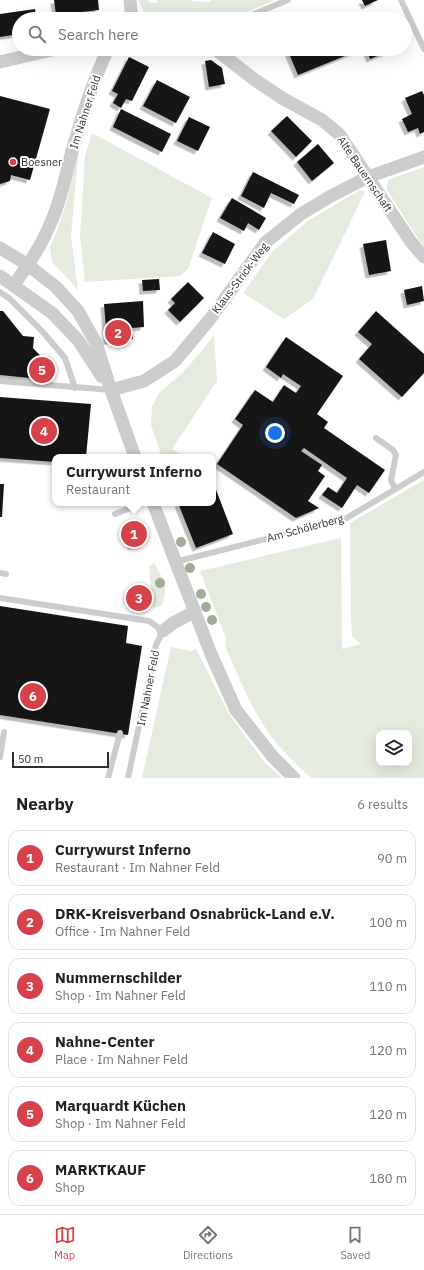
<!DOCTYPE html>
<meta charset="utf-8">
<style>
body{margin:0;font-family:"IBM Plex Sans",sans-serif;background:#f2f2f2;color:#202124}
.controls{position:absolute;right:12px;bottom:12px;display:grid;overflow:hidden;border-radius:8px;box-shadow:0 4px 16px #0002}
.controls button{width:36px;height:36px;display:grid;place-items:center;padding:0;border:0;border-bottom:1px solid #e0e0e0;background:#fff;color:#202124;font:20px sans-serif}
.scale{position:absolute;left:12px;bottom:10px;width:97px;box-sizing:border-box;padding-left:4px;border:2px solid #2f2f2f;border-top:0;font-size:11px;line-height:14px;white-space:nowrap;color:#2f2f2f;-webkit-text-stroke:3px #fff;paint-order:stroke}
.you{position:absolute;left:275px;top:433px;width:14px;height:14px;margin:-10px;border:3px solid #fff;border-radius:50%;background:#1a73e8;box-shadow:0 0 0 6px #1a73e833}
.badge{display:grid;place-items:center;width:26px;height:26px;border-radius:50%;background:#d6424a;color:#fff;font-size:13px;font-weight:700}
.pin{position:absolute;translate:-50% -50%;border:2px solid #fff;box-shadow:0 1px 4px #0006}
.popup{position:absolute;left:52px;top:454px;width:164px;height:52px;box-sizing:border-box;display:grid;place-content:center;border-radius:8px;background:#fff;filter:drop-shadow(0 1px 3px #0005);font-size:13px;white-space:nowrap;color:#757577}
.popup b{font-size:15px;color:#202124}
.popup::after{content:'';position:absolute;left:50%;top:100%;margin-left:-8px;border:8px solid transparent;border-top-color:#fff}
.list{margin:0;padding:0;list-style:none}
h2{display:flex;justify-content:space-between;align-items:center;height:52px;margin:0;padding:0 16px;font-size:17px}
h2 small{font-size:13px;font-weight:400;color:#757577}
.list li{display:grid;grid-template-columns:26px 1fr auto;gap:12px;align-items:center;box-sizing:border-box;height:56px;margin:0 8px 8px;padding:0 8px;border:1px solid #e0e0e0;border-radius:12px}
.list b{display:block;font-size:15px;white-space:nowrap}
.list p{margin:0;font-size:13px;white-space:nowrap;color:#757577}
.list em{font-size:13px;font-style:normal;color:#757577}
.icon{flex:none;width:22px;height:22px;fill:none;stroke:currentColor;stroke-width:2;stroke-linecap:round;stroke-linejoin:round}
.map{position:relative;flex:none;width:424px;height:778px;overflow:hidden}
.search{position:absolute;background:#fff;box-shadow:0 4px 16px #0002;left:12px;right:12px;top:12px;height:44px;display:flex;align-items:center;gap:10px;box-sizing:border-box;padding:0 14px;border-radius:22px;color:#757577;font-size:15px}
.sheet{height:436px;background:#fff}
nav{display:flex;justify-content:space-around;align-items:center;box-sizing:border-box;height:56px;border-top:1px solid #e0e0e0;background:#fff;font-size:11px;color:#757577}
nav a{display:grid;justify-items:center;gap:2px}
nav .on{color:#d6424a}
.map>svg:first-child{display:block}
.green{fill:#e5ebdf;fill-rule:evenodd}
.building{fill:#161616;filter:url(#shadow)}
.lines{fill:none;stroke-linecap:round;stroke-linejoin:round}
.lane{stroke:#ccc;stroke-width:6}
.street{stroke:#ccc;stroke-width:13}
.tree{fill:#a0ac96}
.poi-dot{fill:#d6424a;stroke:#fff;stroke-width:1.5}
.labels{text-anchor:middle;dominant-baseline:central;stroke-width:4;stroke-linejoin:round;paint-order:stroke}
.street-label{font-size:11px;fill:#2f2f2f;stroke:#fff}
.poi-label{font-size:11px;fill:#2f2f2f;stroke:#fff;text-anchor:start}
</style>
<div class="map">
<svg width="424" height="778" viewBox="0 0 424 778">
<defs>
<filter id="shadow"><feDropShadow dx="-3.5" dy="3.5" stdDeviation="0" flood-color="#0004"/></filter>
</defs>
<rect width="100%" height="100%" fill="#fff"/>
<path class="green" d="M 138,0 L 147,0 L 151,3 L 156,3 L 158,0 L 191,0 L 193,1 L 209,2 L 212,0 L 275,0 L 230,19 L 155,19 L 146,16 Z
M 92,133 L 212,198 L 188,269 L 180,276 L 85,282 L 80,237 L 85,156 Z
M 79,147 L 71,236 L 78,290 L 52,262 L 50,247 L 58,228 L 66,204 Z
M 424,167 L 424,246 L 419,240 L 387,190 L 388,180 Z
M 360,190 L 365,192 L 313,299 L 284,319 L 243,293 L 272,252 L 308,221 Z
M 214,335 L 217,381 L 172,449 L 183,457 L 162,457 L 151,425 L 152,407 L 159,393 L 181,374 L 202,351 Z
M 424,480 L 424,778 L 311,778 C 298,766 282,751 271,736 C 251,709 239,677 225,646 L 226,638 L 200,571 L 341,538 L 342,649 L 361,644 L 352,636 L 351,622 L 350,523 ZM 379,733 L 409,733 L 409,763 L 379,763 Z
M 154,563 C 163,579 169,586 162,605 L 153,609 L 149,566 Z
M 171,647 L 191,651 L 196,649 L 229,714 L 265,763 L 282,778 L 142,778 Z"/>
<path class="building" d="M 54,0 L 98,0 L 99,10 L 56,15 Z
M 362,0 L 378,0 L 365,6 Z
M 35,9 L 36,19 L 19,19 L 19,34 L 0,37 L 0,14 Z
M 287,49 L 362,49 L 298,75 Z
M 366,49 L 389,49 L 390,51 L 370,59 Z
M 129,57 L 149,67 L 132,101 L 126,99 L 121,108 L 113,103 L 118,94 L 112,91 Z
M 211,60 L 222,68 L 225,84 L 209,87 L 205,61 Z
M 157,80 L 190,97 L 176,123 L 143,106 Z
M 422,91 L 424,95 L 424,132 L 420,134 L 418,128 L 408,132 L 402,119 L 412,114 L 405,98 Z
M 0,96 L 50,109 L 30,180 L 11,175 L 10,181 L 0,184 Z
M 121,109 L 171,134 L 162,152 L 113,127 Z
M 287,116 L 312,141 L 296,157 L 271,131 Z
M 189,117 L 210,127 L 198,151 L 177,141 Z
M 318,144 L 334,163 L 312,181 L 297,162 Z
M 253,172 L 299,195 L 294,204 L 271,193 L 264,208 L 241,196 Z
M 232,198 L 266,218 L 259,230 L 248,223 L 244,231 L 220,218 Z
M 213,232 L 235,244 L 225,264 L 202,253 Z
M 386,240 L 391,271 L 369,275 L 363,244 Z
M 159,279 L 160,290 L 143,291 L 142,280 Z
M 188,282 L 204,298 L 180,322 L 168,310 L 175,303 L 171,299 Z
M 422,286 L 424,301 L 407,305 L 404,290 Z
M 143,301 L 144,327 L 132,328 L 133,339 L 107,341 L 104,304 Z
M 0,311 L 3,311 L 23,336 L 34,337 L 33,348 L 51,367 L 50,380 L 0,375 Z
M 376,311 L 424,354 L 424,373 L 402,397 L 359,359 L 372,344 L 358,332 Z
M 286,337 L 343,376 L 317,414 L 328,422 L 324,428 L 385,470 L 369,493 L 357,485 L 342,508 L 322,495 L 328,487 L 337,493 L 347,478 L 304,448 L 301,451 L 322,465 L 318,471 L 325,476 L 308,501 L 319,508 L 296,518 L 217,464 L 243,425 L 235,419 L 255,390 L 273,402 L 284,385 L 296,393 L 301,386 L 283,374 L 281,378 L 266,367 Z
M 0,397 L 91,404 L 86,457 L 55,457 L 55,462 L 0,458 Z
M 213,482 L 233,534 L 196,548 L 178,503 L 213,503 Z
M 0,484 L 4,484 L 2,517 L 0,517 Z
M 139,523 L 141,545 L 131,546 L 128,524 Z
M 136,592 L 144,593 L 142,604 L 135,603 Z
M 0,606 L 128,626 L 126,643 L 142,646 L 128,735 L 0,715 Z"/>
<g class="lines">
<path class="lane" d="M 401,0 L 424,49
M 242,19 L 288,0
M 0,292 L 10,299 L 42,331 L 65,358 L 75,388
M 0,381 L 111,390
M 376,438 L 393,450 L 396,455 L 391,480 L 395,489
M 115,514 L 143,503
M 175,562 L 345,519 L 424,472
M 0,573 L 6,574
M 0,598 L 149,621 L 163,631 L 156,645 L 128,778
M 0,757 L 4,732
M 108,778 L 120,733"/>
<path class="street" d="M 130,0 L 132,19
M 215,49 L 255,80 L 282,98 L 322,120 L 340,135 L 411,242 L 424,257
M 0,62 L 56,49
M 0,248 L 28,265 L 56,287 L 78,311 L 96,343 L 111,390 L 135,457
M 0,276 L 52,313 L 78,340 L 102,377
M 14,285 C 28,265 42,245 51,222 C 61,201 65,177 71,155 C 81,118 92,83 108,49
M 111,390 L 144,381 L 175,361 L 210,319 L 266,242 L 301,214 L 331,196 L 368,177 L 424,157
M 153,503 L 211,654 L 236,710 L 273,757 L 294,778
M 163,631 L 173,623 L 194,612"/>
</g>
<g class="tree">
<circle cx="181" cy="542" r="5"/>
<circle cx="190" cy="568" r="5"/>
<circle cx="160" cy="583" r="5"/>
<circle cx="201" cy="594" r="5"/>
<circle cx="206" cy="607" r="5"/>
<circle cx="212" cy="620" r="5"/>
</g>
<circle class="poi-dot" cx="13" cy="162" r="4"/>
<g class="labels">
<g class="street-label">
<text transform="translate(85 112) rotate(-72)">Im Nahner Feld</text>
<text transform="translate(365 174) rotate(56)">Alte Bauernschaft</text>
<text transform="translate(240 278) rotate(-53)">Klaus-Strick-Weg</text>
<text transform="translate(305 528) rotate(-15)">Am Schölerberg</text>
<text transform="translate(148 688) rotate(-79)">Im Nahner Feld</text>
</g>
<g class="poi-label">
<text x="21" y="162">Boesner</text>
</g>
</g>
</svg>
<div class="controls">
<button><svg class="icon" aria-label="layers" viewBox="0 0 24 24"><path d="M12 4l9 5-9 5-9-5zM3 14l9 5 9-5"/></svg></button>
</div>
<div class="scale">50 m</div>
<div class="you"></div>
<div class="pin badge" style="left:134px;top:534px">1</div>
<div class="popup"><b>Currywurst Inferno</b>Restaurant</div>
<div class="pin badge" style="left:118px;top:333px">2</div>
<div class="pin badge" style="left:139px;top:598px">3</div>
<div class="pin badge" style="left:44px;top:431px">4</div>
<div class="pin badge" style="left:42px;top:370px">5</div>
<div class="pin badge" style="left:33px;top:696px">6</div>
<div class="search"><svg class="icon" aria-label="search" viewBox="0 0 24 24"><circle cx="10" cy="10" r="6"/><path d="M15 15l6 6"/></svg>Search here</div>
</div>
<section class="sheet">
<h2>Nearby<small>6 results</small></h2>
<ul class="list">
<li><span class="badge">1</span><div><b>Currywurst Inferno</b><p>Restaurant · Im Nahner Feld</p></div><em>90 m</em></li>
<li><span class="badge">2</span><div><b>DRK-Kreisverband Osnabrück-Land e.V.</b><p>Office · Im Nahner Feld</p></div><em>100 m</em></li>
<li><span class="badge">3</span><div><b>Nummernschilder</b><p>Shop · Im Nahner Feld</p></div><em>110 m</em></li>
<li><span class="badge">4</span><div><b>Nahne-Center</b><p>Place · Im Nahner Feld</p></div><em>120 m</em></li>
<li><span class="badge">5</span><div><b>Marquardt Küchen</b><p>Shop · Im Nahner Feld</p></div><em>120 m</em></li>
<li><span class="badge">6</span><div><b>MARKTKAUF</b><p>Shop</p></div><em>180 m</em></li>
</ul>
</section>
<nav>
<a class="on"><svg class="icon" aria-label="map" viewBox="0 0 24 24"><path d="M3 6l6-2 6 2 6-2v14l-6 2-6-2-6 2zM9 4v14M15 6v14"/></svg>Map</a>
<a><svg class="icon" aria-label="directions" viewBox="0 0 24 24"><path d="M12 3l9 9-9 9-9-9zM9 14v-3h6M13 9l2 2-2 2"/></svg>Directions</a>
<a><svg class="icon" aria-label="saved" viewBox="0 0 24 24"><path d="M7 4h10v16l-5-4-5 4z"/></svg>Saved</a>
</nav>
